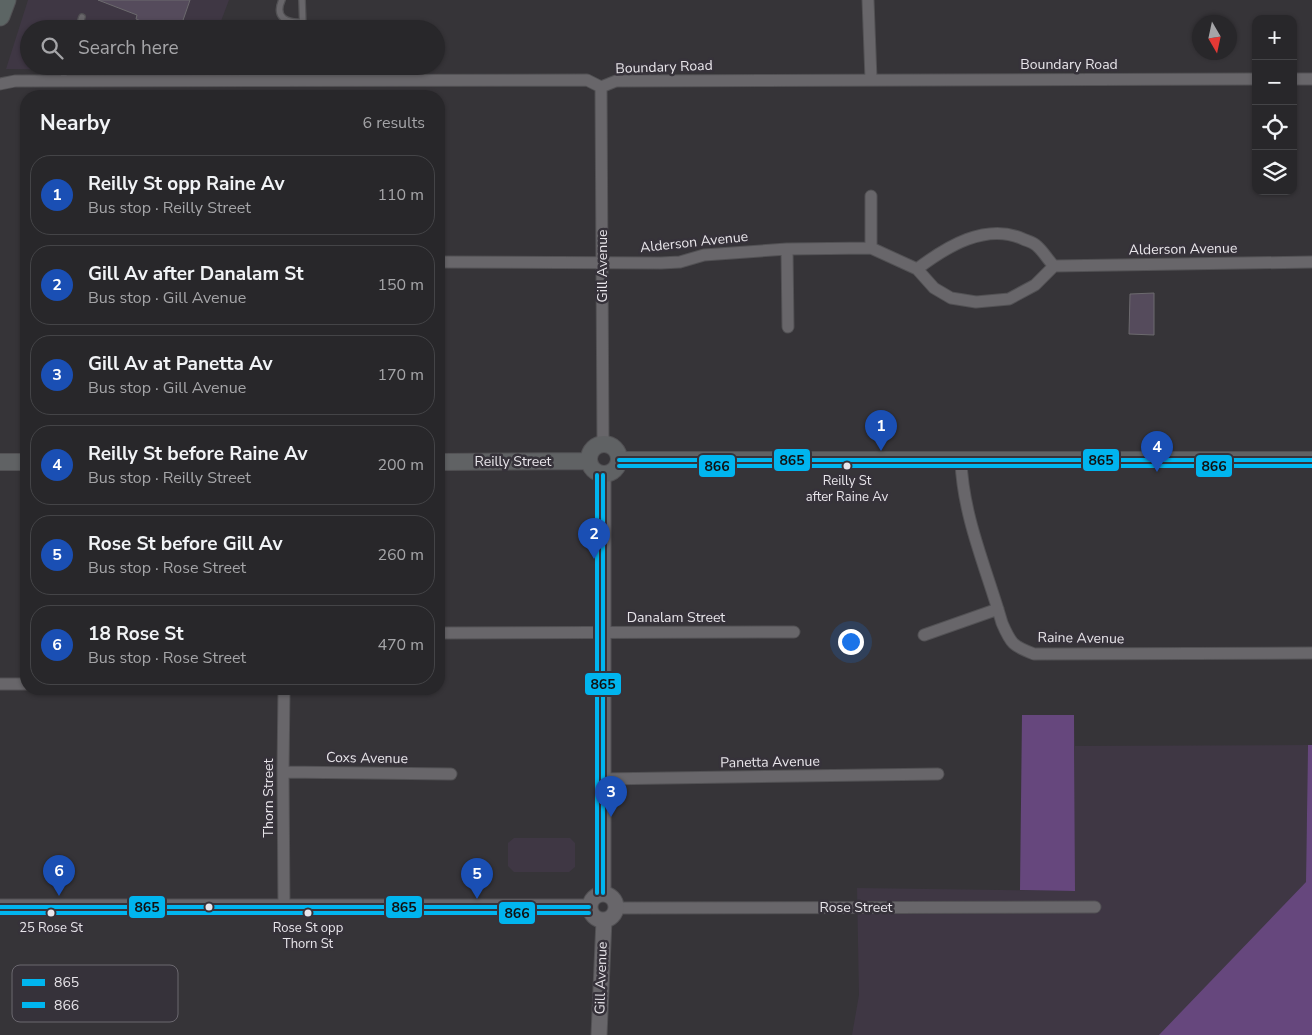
<!DOCTYPE html>
<meta charset="utf-8">
<style>
body{margin:0;font-family:"Nunito Sans",sans-serif;background:#343336;color:#f1f3f6}
.controls{position:absolute;right:15px;top:15px;display:grid;overflow:hidden;border-radius:10px;box-shadow:0 1px 4px #0004}
.controls button{width:45px;height:45px;display:grid;place-items:center;padding:0;border:0;border-bottom:1px solid #444447;background:#28272a;color:#f1f3f6;font:25px sans-serif}
.compass{position:absolute;left:1192px;top:15px;width:45px;height:45px;border-radius:50%;background:#28272a;box-shadow:0 1px 4px #0004;rotate:171deg}
.you{position:absolute;left:850px;top:641px;width:18px;height:18px;margin:-12px;border:4px solid #fff;border-radius:50%;background:#1a73e8;box-shadow:0 0 0 8px #1a73e833}
.badge{display:grid;place-items:center;width:32px;height:32px;border-radius:50%;background:#aaa7ac;color:#fff;font-size:16px;font-weight:700}
.pin{position:absolute;translate:-50% -41px;filter:drop-shadow(0 1px 2px #0008)}
.pin::after{content:'';position:absolute;top:26px;width:18px;height:15px;background:inherit;clip-path:polygon(0 0,100% 0,50% 100%)}
.list{margin:0;padding:0;list-style:none}
h2{display:flex;justify-content:space-between;align-items:center;height:65px;margin:0;padding:0 20px;font-size:21px}
h2 small{font-size:16px;font-weight:400;color:#a5a5a8}
.list li{display:grid;grid-template-columns:32px 1fr auto;gap:15px;align-items:center;box-sizing:border-box;height:80px;margin:0 10px 10px;padding:0 10px;border:1px solid #444447;border-radius:20px}
.list b{display:block;font-size:19px;white-space:nowrap}
.list p{margin:0;font-size:16px;white-space:nowrap;color:#a5a5a8}
.list em{font-size:16px;font-style:normal;color:#a5a5a8}
.icon{flex:none;width:28px;height:28px;fill:none;stroke:currentColor;stroke-width:2;stroke-linecap:round;stroke-linejoin:round}
.map{position:relative;flex:none;width:1312px;height:1035px;overflow:hidden}
.search{position:absolute;background:#28272a;box-shadow:0 1px 4px #0004;left:20px;top:20px;width:425px;height:55px;display:flex;align-items:center;gap:12px;box-sizing:border-box;padding:0 18px;border-radius:28px;color:#a5a5a8;font-size:19px}
.panel{position:absolute;background:#28272a;box-shadow:0 1px 4px #0004;left:20px;top:90px;width:425px;height:605px;border-radius:20px}
.map>svg:first-child{display:block}
.built{fill:#3f3744}
.green{fill:#66477d}
.building{fill:#554b5c;stroke:#6c6a6e}
.lines{fill:none;stroke-linecap:round;stroke-linejoin:round}
.service-casing{stroke:#525154;stroke-width:8}
.minor-casing{stroke:#525154;stroke-width:13}
.tertiary-casing{stroke:#525154;stroke-width:17}
.secondary-casing{stroke:#525154;stroke-width:18}
.trunk-casing{stroke:#525154;stroke-width:21}
.service{stroke:#68666a;stroke-width:5.5}
.minor{stroke:#68666a;stroke-width:11}
.tertiary{stroke:#68666a;stroke-width:15}
.secondary{stroke:#606264;stroke-width:16}
.trunk{stroke:#5c6564;stroke-width:19}
.bus-1-casing{stroke:#36323a;stroke-width:8}
.bus-2-casing{stroke:#36323a;stroke-width:8}
.bus-1{stroke:#00b5ef;stroke-width:4}
.bus-2{stroke:#00b5ef;stroke-width:4}
.bus-dot{fill:#e8e5ea;stroke:#36323a;stroke-width:2}
.labels{text-anchor:middle;dominant-baseline:central;stroke-width:5;stroke-linejoin:round;paint-order:stroke}
.bus-label{font-size:13px;fill:#e8e5ea;stroke:#36323a}
.street-label{font-size:14px;fill:#e8e5ea;stroke:#36323a}
.key{fill:#36323a;stroke:#6b686f;stroke-width:1}
.key-label{font-size:14px;fill:#e8e5ea}
.line-badge{stroke:#36323a;stroke-width:2}
.pale-badge-label{font-size:14px;text-anchor:middle;font-weight:bold;fill:#111}
</style>
<div class="map">
<svg width="1312" height="1035" viewBox="0 0 1312 1035">
<rect width="100%" height="100%" fill="#363438"/>
<path class="built" d="M 28,0 L 229,0 L 218,29 L 29,29 L 29,66 L 203,66 L 201,71 L 6,69 Z
M 1308,745 L 1306,882 L 1165,1035 L 852,1035 L 859,995 L 857,888 L 1075,891 L 1075,746 Z
M 514,838 L 570,838 L 575,843 L 575,867 L 569,872 L 514,872 L 508,866 L 508,843 Z"/>
<path class="green" d="M 1022,715 L 1074,715 L 1075,891 L 1020,890 Z
M 1308,745 L 1312,745 L 1312,1035 L 1159,1035 L 1306,882 Z"/>
<path class="building" d="M 98,0 L 190,0 L 180,29 L 160,29 L 136,19 L 137,15 Z
M 1154,293 L 1154,335 L 1129,334 L 1130,294 Z"/>
<g class="lines">
<g class="service-casing">
<path id="service" d="M 282,0 C 274,18 287,23 302,22
M 302,0 L 303,29
M 78,29 L 82,17
M 303,66 L 303,80
M 62,81 L 67,66
M 23,459 L 26,442"/>
</g>
<g class="minor-casing">
<path id="minor" d="M 868,0 L 871,79
M 1293,79 L 1312,79
M 0,84 L 15,81 L 587,80 L 601,87 L 616,81 L 1256,79
M 601,87 L 603,444
M 871,248 L 871,196
M 787,249 L 788,327
M 439,262 L 661,263 L 680,262 L 704,255 L 787,249 L 871,248 L 917,269 L 934,288 L 951,298 L 976,302 L 1009,299 L 1035,285 L 1054,266 L 1312,262
M 917,269 C 946,247 986,222 1023,239 C 1027,241 1033,242 1037,246 C 1043,251 1048,260 1054,266
M 961,461 C 963,517 987,570 1002,623 C 1011,644 1013,646 1034,654 L 1312,653
M 439,633 L 794,632
M 924,635 L 998,609
M 0,684 L 26,684
M 284,689 L 283,772 L 284,908
M 283,772 L 451,774
M 602,779 L 938,774
M 616,908 L 1095,907"/>
</g>
<g class="tertiary-casing">
<path id="tertiary" d="M 603,475 L 603,893
M590 907a13 13 0 1 1 26 0a13 13 0 1 1-26 0Z
M 0,907 L 589,907
M 599,1035 L 604,920"/>
</g>
<g class="secondary-casing">
<path id="secondary" d="M589 459a15 15 0 1 1 30 0a15 15 0 1 1-30 0Z
M 619,460 L 1312,460
M 0,462 L 26,462
M 439,462 L 588,461"/>
</g>
<g class="trunk-casing">
<path id="trunk" d="M 0,16 L 6,0"/>
</g>
<use href="#service" class="service"/>
<use href="#minor" class="minor"/>
<use href="#tertiary" class="tertiary"/>
<use href="#secondary" class="secondary"/>
<use href="#trunk" class="trunk"/>
<g class="bus-1-casing">
<path id="bus-1" d="M 619,460 L 1312,460
M 603,475 L 603,893
M 0,907 L 589,907"/>
</g>
<g class="bus-2-casing">
<path id="bus-2" d="M 619,466 L 1312,466
M 597,475 L 597,893
M 0,913 L 589,913"/>
</g>
<use href="#bus-1" class="bus-1"/>
<use href="#bus-2" class="bus-2"/>
</g>
<g class="bus-dot">
<circle cx="847" cy="466" r="4.5"/>
<circle cx="209" cy="907" r="4.5"/>
<circle cx="51" cy="913" r="4.5"/>
<circle cx="308" cy="913" r="4.5"/>
</g>
<g class="labels">
<g class="bus-label">
<text x="847" y="481">Reilly St<tspan x="847" dy="16">after Raine Av</tspan></text>
<text x="51" y="928">25 Rose St</text>
<text x="308" y="928">Rose St opp<tspan x="308" dy="16">Thorn St</tspan></text>
</g>
<g class="street-label">
<text x="1069" y="64">Boundary Road</text>
<text transform="translate(664 67) rotate(-2)">Boundary Road</text>
<text transform="translate(694 242) rotate(-6)">Alderson Avenue</text>
<text transform="translate(1183 249) rotate(-1)">Alderson Avenue</text>
<text transform="translate(602 266) rotate(-90)">Gill Avenue</text>
<text x="513" y="461">Reilly Street</text>
<text x="676" y="617">Danalam Street</text>
<text transform="translate(1081 638) rotate(1)">Raine Avenue</text>
<text transform="translate(367 758) rotate(1)">Coxs Avenue</text>
<text transform="translate(770 762) rotate(-1)">Panetta Avenue</text>
<text transform="translate(268 798) rotate(-90)">Thorn Street</text>
<text x="856" y="907">Rose Street</text>
<text transform="translate(601 978) rotate(-88)">Gill Avenue</text>
</g>
</g>
<rect x="12" y="965" width="166" height="57" rx="8" class="key"/>
<rect x="22" y="979" width="23" height="7" fill="#00b5ef"/>
<rect x="22" y="1002" width="23" height="6" fill="#00b5ef"/>
<g class="key-label">
<text x="54" y="987">865</text>
<text x="54" y="1010">866</text>
</g>
<g class="line-badge">
<rect x="773" y="448" width="38" height="24" rx="5" fill="#00b5ef"/>
<rect x="1082" y="448" width="38" height="24" rx="5" fill="#00b5ef"/>
<rect x="698" y="454" width="38" height="24" rx="5" fill="#00b5ef"/>
<rect x="1195" y="454" width="38" height="24" rx="5" fill="#00b5ef"/>
<rect x="584" y="672" width="38" height="24" rx="5" fill="#00b5ef"/>
<rect x="128" y="895" width="38" height="24" rx="5" fill="#00b5ef"/>
<rect x="385" y="895" width="38" height="24" rx="5" fill="#00b5ef"/>
<rect x="498" y="901" width="38" height="24" rx="5" fill="#00b5ef"/>
</g>
<g class="pale-badge-label">
<text x="792" y="465">865</text>
<text x="1101" y="465">865</text>
<text x="717" y="471">866</text>
<text x="1214" y="471">866</text>
<text x="603" y="689">865</text>
<text x="147" y="912">865</text>
<text x="404" y="912">865</text>
<text x="517" y="918">866</text>
</g>
</svg>
<div class="controls">
<button>+</button>
<button>−</button>
<button><svg class="icon" aria-label="locate" viewBox="0 0 24 24"><circle cx="12" cy="12" r="6"/><path d="M12 2v4M12 18v4M2 12h4M18 12h4"/></svg></button>
<button><svg class="icon" aria-label="layers" viewBox="0 0 24 24"><path d="M12 4l9 5-9 5-9-5zM3 14l9 5 9-5"/></svg></button>
</div>
<svg class="compass" viewBox="-18 -18 36 36"><path d="M0-13l5 13h-10z" fill="#e53935"/><path d="M0 13l5-13h-10z" fill="#a5a5a8"/></svg>
<div class="you"></div>
<div class="pin badge" style="left:881px;top:451px;background:#1a4fb4">1</div>
<div class="pin badge" style="left:594px;top:559px;background:#1a4fb4">2</div>
<div class="pin badge" style="left:611px;top:817px;background:#1a4fb4">3</div>
<div class="pin badge" style="left:1157px;top:472px;background:#1a4fb4">4</div>
<div class="pin badge" style="left:477px;top:899px;background:#1a4fb4">5</div>
<div class="pin badge" style="left:59px;top:896px;background:#1a4fb4">6</div>
<div class="search"><svg class="icon" aria-label="search" viewBox="0 0 24 24"><circle cx="10" cy="10" r="6"/><path d="M15 15l6 6"/></svg>Search here</div>
<section class="panel">
<h2>Nearby<small>6 results</small></h2>
<ul class="list">
<li><span class="badge" style="background:#1a4fb4">1</span><div><b>Reilly St opp Raine Av</b><p>Bus stop · Reilly Street</p></div><em>110 m</em></li>
<li><span class="badge" style="background:#1a4fb4">2</span><div><b>Gill Av after Danalam St</b><p>Bus stop · Gill Avenue</p></div><em>150 m</em></li>
<li><span class="badge" style="background:#1a4fb4">3</span><div><b>Gill Av at Panetta Av</b><p>Bus stop · Gill Avenue</p></div><em>170 m</em></li>
<li><span class="badge" style="background:#1a4fb4">4</span><div><b>Reilly St before Raine Av</b><p>Bus stop · Reilly Street</p></div><em>200 m</em></li>
<li><span class="badge" style="background:#1a4fb4">5</span><div><b>Rose St before Gill Av</b><p>Bus stop · Rose Street</p></div><em>260 m</em></li>
<li><span class="badge" style="background:#1a4fb4">6</span><div><b>18 Rose St</b><p>Bus stop · Rose Street</p></div><em>470 m</em></li>
</ul>
</section>
</div>
